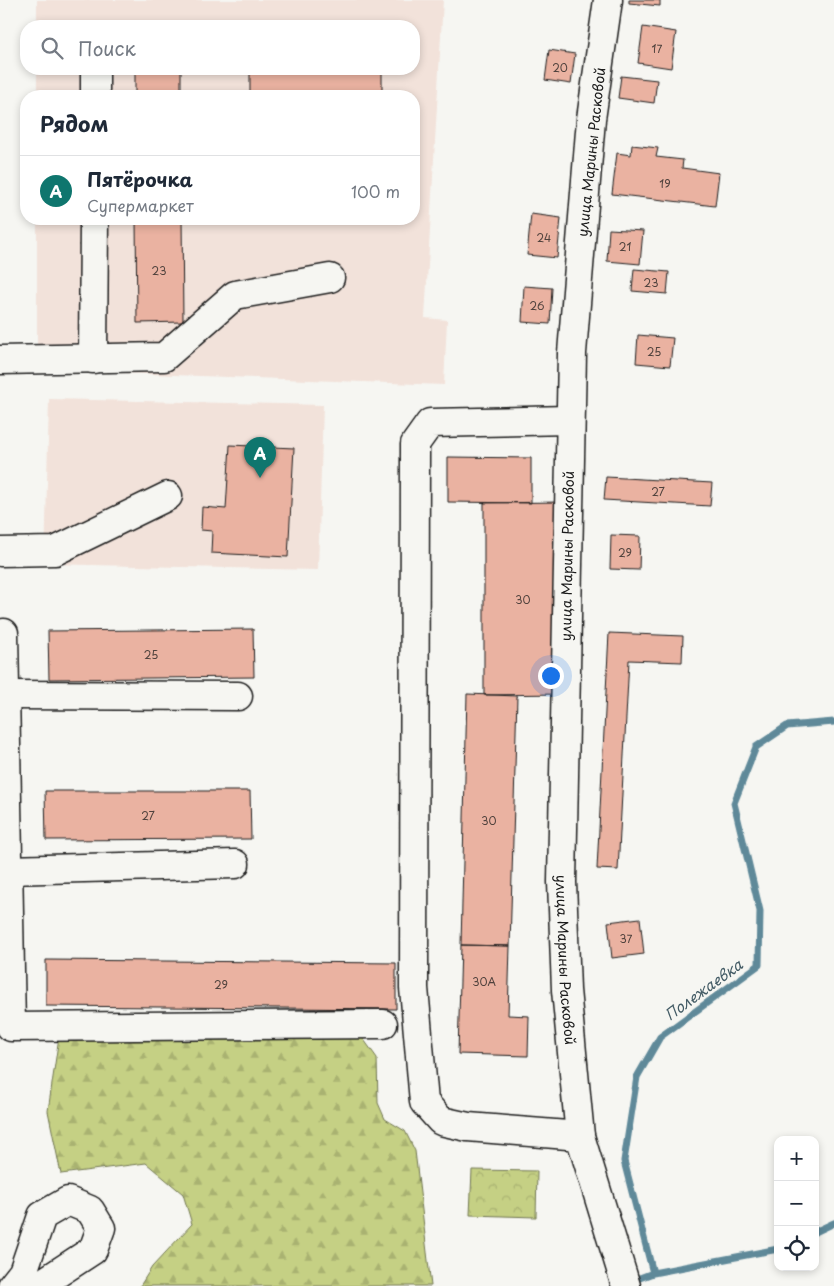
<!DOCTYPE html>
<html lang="ru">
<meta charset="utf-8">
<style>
body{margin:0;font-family:"Playpen Sans",sans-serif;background:#f2f2f3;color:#1f2937}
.controls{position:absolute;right:15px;bottom:15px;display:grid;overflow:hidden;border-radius:10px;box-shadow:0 2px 8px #0003}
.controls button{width:45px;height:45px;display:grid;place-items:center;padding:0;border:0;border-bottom:1px solid #e0e1e3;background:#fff;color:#1f2937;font:25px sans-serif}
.you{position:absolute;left:550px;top:675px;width:18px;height:18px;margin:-12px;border:4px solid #fff;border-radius:50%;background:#1a73e8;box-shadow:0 0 0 8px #1a73e833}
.badge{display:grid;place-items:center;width:32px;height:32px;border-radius:50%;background:#0f766e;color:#fff;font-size:16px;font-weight:700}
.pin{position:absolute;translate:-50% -41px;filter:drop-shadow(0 1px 2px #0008)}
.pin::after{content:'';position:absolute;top:26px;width:18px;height:15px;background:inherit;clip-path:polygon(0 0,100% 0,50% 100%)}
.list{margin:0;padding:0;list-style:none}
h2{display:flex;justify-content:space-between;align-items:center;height:65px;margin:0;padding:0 20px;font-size:21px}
h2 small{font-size:16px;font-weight:400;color:#747a83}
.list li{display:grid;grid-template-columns:32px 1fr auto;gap:15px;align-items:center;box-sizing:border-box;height:70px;padding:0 20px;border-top:1px solid #e0e1e3}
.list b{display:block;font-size:19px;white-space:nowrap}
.list p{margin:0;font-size:16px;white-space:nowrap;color:#747a83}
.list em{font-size:16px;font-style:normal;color:#747a83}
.icon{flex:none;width:28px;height:28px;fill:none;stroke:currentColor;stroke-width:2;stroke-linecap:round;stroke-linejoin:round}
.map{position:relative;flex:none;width:834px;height:1286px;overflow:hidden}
.search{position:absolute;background:#fff;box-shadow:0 2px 8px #0003;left:20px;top:20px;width:400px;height:55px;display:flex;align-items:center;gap:12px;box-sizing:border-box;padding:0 18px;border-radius:20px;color:#747a83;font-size:19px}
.panel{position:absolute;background:#fff;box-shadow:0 2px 8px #0003;left:20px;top:90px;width:400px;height:135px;border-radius:20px}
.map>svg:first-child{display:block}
.built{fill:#f2e2da}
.forest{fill:url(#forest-firs);stroke:#707650}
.park{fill:url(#park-crowns);stroke:#707650}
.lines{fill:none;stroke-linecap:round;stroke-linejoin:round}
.stream{stroke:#5f8999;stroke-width:7}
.building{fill:#eab2a1;stroke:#1c1c1c}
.minor-casing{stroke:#1c1c1c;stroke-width:31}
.minor{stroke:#f6f6f2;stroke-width:28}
.labels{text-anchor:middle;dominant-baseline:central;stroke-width:4.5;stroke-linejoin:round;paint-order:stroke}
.number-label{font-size:11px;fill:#50423d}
.street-label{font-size:14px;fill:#1c1c1c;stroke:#f6f6f2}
.water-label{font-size:15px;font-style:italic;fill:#435b65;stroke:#f6f6f2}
</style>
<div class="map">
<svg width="834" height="1286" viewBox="0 0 834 1286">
<defs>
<pattern id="forest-firs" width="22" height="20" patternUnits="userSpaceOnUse" patternTransform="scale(1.25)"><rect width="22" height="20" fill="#c5d084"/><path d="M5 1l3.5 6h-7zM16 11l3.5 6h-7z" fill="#a9b271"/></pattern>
<pattern id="park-crowns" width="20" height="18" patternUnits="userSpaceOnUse" patternTransform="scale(1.25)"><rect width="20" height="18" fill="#c5d084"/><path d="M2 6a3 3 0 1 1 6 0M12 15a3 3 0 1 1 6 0" fill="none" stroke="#a9b271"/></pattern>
</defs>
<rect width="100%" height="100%" fill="#f6f6f2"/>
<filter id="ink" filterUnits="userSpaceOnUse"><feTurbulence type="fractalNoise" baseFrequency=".02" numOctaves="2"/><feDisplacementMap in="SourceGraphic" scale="10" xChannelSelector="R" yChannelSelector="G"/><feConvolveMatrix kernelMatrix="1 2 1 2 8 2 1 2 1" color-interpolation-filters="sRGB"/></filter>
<g filter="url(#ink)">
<path class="built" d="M 37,0 L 443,0 L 425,318 L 447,320 L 444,385 L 37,370 L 37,219 L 414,219 L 414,96 L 37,96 L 37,69 L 414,69 L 414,26 L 37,26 Z
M 49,399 L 323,405 L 318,570 L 45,564 Z"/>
<path class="forest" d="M 60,1030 L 357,1030 L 377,1058 L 378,1103 L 385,1119 L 405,1131 L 415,1151 L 431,1286 L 140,1286 L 152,1267 L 192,1224 L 183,1194 L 146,1163 L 61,1174 L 48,1111 Z"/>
<path class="park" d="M 472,1170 L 537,1171 L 536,1217 L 470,1215 Z"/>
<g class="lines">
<path class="stream" d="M 815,1232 L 834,1223
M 653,1273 L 624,1161 L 637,1077 L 660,1037 L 759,965 L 760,911 L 734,803 L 756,747 L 787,726 L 834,722
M 629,1282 L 653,1273 L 778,1249"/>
</g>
<path class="building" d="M 629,0 L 660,0 L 660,6 L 629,3 Z
M 643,27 L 676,32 L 671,68 L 638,63 Z
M 549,50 L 575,54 L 571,84 L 545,80 Z
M 135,69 L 181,69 L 181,96 L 135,96 Z
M 250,69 L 382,69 L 382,96 L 250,96 Z
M 621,76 L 657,80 L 654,103 L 618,98 Z
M 632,145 L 658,148 L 656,157 L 683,160 L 682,168 L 719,173 L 715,206 L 612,194 L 617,153 L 631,155 Z
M 531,214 L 561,218 L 557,258 L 527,255 Z
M 136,219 L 182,219 L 183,322 L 137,323 Z
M 609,229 L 643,231 L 640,264 L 607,261 Z
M 634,269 L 669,272 L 667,294 L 632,291 Z
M 524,286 L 552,288 L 550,324 L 522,322 Z
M 638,335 L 673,338 L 670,366 L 636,363 Z
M 230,445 L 294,448 L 288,557 L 211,553 L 212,531 L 201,530 L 202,507 L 226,509 Z
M 448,457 L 531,458 L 531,503 L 448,502 Z
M 606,477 L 712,483 L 710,506 L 604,500 Z
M 561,502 L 562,694 L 484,695 L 484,503 Z
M 611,535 L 640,536 L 639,570 L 610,569 Z
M 253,629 L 254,677 L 49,679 L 48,631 Z
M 609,633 L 683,636 L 682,662 L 629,660 L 618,870 L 597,869 Z
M 467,694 L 517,696 L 510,946 L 461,945 Z
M 45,791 L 250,791 L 251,839 L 46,840 Z
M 640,918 L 644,954 L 612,958 L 608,922 Z
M 461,945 L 510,946 L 508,1015 L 529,1016 L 528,1056 L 458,1054 Z
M 46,960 L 396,963 L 396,1009 L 46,1006 Z"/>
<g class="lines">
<g class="minor-casing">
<g id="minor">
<path id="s1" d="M 608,0 L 591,119 L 572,353 L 562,882 L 566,990 L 580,1136 L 626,1286"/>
<path d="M 95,96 L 95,69"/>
<path d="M 93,359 L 94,219"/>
<path d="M 0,360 L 164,357 L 235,295 L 330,278"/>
<path d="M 569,420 L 430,423 L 415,444 L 414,988 L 424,1102 L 441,1121 L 468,1127 L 580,1136"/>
<path d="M 0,552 L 55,551 L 168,496"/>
<path d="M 4,633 L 11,1027 L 383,1024"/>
<path d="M 5,695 L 238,696"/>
<path d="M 8,870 L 235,864"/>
<path d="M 12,1286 L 23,1272 L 42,1216 L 68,1201 L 90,1210 L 101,1228 L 93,1250 L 38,1286"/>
</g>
</g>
<use href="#minor" class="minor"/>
</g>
</g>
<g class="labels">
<g class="number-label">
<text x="657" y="48">17</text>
<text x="560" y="67">20</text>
<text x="665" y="183">19</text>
<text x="544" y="237">24</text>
<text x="625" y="246">21</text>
<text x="159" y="270">23</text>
<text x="651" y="282">23</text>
<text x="537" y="305">26</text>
<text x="654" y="351">25</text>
<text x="658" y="491">27</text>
<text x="625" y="552">29</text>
<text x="523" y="599">30</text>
<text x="151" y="654">25</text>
<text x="148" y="815">27</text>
<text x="489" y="820">30</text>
<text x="626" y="938">37</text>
<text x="484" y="981">30А</text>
<text x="221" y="984">29</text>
</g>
<g class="street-label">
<text transform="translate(591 152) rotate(-84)">улица Марины Расковой</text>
<text transform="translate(567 556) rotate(-89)">улица Марины Расковой</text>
<text stroke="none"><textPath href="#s1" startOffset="962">улица Марины Расковой</textPath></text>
</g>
<g class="water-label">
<text transform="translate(703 989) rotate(-36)">Полежаевка</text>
</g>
</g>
</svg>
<div class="controls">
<button>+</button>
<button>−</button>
<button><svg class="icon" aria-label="locate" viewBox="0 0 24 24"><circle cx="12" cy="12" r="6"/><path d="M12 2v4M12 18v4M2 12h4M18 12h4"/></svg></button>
</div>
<div class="you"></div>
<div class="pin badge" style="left:260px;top:478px">A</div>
<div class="search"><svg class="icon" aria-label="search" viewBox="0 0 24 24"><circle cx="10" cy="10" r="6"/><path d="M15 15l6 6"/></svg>Поиск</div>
<section class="panel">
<h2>Рядом<small></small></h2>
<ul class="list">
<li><span class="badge">A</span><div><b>Пятёрочка</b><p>Супермаркет</p></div><em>100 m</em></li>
</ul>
</section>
</div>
